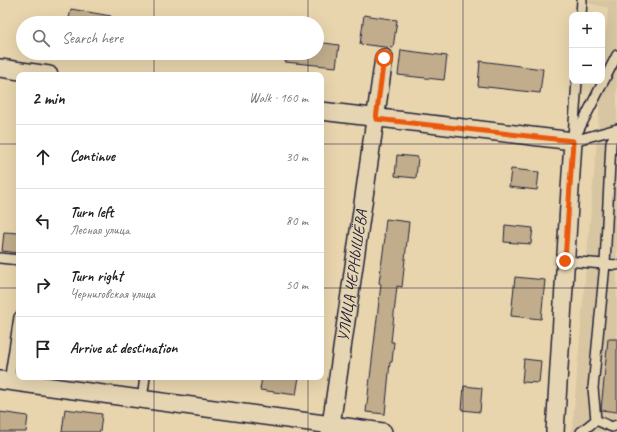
<!DOCTYPE html>
<meta charset="utf-8">
<style>
body{margin:0;font-family:Caveat,sans-serif;background:#f2f2f2;color:#222}
.controls{position:absolute;right:12px;top:12px;display:grid;overflow:hidden;border-radius:8px;box-shadow:0 4px 16px #0002}
.controls button{width:36px;height:36px;display:grid;place-items:center;padding:0;border:0;border-bottom:1px solid #e0e0e0;background:#fff;color:#222;font:20px sans-serif}
.stop{position:absolute;width:12px;height:12px;margin:-9px;border:3px solid #ea580c;border-radius:50%;background:#fff}
.stop.end{background:#ea580c;border-color:#fff;box-shadow:0 1px 4px #0008}
.list{margin:0;padding:0;list-style:none}
h2{display:flex;justify-content:space-between;align-items:center;height:52px;margin:0;padding:0 16px;font-size:17px}
h2 small{font-size:13px;font-weight:400;color:#767676}
.list li{display:grid;grid-template-columns:26px 1fr auto;gap:12px;align-items:center;box-sizing:border-box;height:64px;padding:0 16px;border-top:1px solid #e0e0e0}
.list b{display:block;font-size:15px;white-space:nowrap}
.list p{margin:0;font-size:13px;white-space:nowrap;color:#767676}
.list em{font-size:13px;font-style:normal;color:#767676}
.icon{flex:none;width:22px;height:22px;fill:none;stroke:currentColor;stroke-width:2;stroke-linecap:round;stroke-linejoin:round}
.map{position:relative;flex:none;width:617px;height:432px;overflow:hidden}
.search{position:absolute;background:#fff;box-shadow:0 4px 16px #0002;left:16px;top:16px;width:308px;height:44px;display:flex;align-items:center;gap:10px;box-sizing:border-box;padding:0 14px;border-radius:22px;color:#767676;font-size:15px}
.panel{position:absolute;background:#fff;box-shadow:0 4px 16px #0002;left:16px;top:72px;width:308px;height:308px;border-radius:8px}
.map>svg:first-child{display:block}
.built{fill:#d8c6a2}
.building{fill:#c1ad8c;stroke:#22223b}
.lines{fill:none;stroke-linecap:round;stroke-linejoin:round}
.service-casing{stroke:#22223b;stroke-width:12}
.minor-casing{stroke:#22223b;stroke-width:20}
.service{stroke:#e6d5b2;stroke-width:9}
.minor{stroke:#e6d5b2;stroke-width:17}
.route{stroke:#ea580c;stroke-width:5}
.grid{fill:none;stroke:#22223b;stroke-width:1;stroke-opacity:0.55}
.labels{text-anchor:middle;dominant-baseline:central;stroke-width:4;stroke-linejoin:round;paint-order:stroke}
.street-label{font-size:16px;fill:#22223b;stroke:#e6d5b2}
</style>
<div class="map">
<svg width="617" height="432" viewBox="0 0 617 432">
<rect width="100%" height="100%" fill="#e8d5ae"/>
<filter id="ink" filterUnits="userSpaceOnUse"><feTurbulence type="fractalNoise" baseFrequency=".025" numOctaves="2"/><feDisplacementMap in="SourceGraphic" scale="8" xChannelSelector="R" yChannelSelector="G"/><feConvolveMatrix kernelMatrix="1 2 1 2 8 2 1 2 1" color-interpolation-filters="sRGB"/></filter>
<g filter="url(#ink)">
<path class="built" d="M 576,0 L 617,0 L 617,432 L 572,432 L 608,8 Z"/>
<path class="building" d="M 71,9 L 111,16 L 110,23 L 68,23 Z
M 364,15 L 397,20 L 393,48 L 360,44 Z
M 317,42 L 339,45 L 336,67 L 285,62 L 286,53 L 317,53 Z
M 401,50 L 447,56 L 444,80 L 398,75 Z
M 480,61 L 543,69 L 540,93 L 478,86 Z
M 397,155 L 418,157 L 416,178 L 395,176 Z
M 511,169 L 539,172 L 537,190 L 509,187 Z
M 386,219 L 409,222 L 402,287 L 397,286 L 391,342 L 394,342 L 392,362 L 390,362 L 385,414 L 366,412 L 381,284 L 379,283 L 385,237 L 384,237 Z
M 505,225 L 533,228 L 531,244 L 504,242 Z
M 4,232 L 19,233 L 19,253 L 2,251 Z
M 515,277 L 545,280 L 541,319 L 511,316 Z
M 608,339 L 617,339 L 617,412 L 601,410 Z
M 524,359 L 541,361 L 539,383 L 522,382 Z
M 262,377 L 299,377 L 296,395 L 260,390 Z
M 464,386 L 482,388 L 480,412 L 462,410 Z
M 65,409 L 102,414 L 100,432 L 62,432 Z
M 0,412 L 28,416 L 26,432 L 0,432 Z"/>
<g class="lines">
<g class="service-casing">
<path id="service" d="M 581,15 L 582,0
M 617,131 L 611,142 L 605,264 L 593,388 L 596,420 L 612,427 L 617,425
M 573,137 L 577,81
M 573,141 L 617,55
M 573,141 L 617,129
M 0,258 L 19,260
M 565,261 L 617,265
M 9,382 L 19,317
M 142,400 L 145,377
M 581,432 L 596,420"/>
</g>
<g class="minor-casing">
<g id="minor">
<path d="M 0,68 L 49,75"/>
<path d="M 321,111 L 573,141 L 555,432"/>
<path d="M 0,380 L 383,432"/>
<path id="s1" d="M 330,432 L 384,58"/>
</g>
</g>
<use href="#service" class="service"/>
<use href="#minor" class="minor"/>
</g>
</g>
<g class="lines" filter="url(#ink)">
<path class="route" d="M 384,58 L 376,119 L 573,141 L 565,261"/>
</g>
<path class="grid" d="M 154,0 L 154,23M 308,0 L 308,23M 463,0 L 463,432M 154,53 L 154,75M 308,53 L 308,75M 0,144 L 19,144M 321,144 L 617,144M 0,288 L 19,288M 321,288 L 617,288M 154,377 L 154,432M 308,377 L 308,432"/>
<g class="labels">
<g class="street-label">
<text stroke="none"><textPath href="#s1" startOffset="158">УЛИЦА ЧЕРНЫШЁВА</textPath></text>
</g>
</g>
</svg>
<div class="controls">
<button>+</button>
<button>−</button>
</div>
<div class="stop" style="left:384px;top:58px"></div>
<div class="stop end" style="left:565px;top:261px"></div>
<div class="search"><svg class="icon" aria-label="search" viewBox="0 0 24 24"><circle cx="10" cy="10" r="6"/><path d="M15 15l6 6"/></svg>Search here</div>
<section class="panel">
<h2>2 min<small>Walk · 160 m</small></h2>
<ul class="list">
<li><svg class="icon" aria-label="ahead" viewBox="0 0 24 24"><path d="M12 20V5M6 11l6-6 6 6"/></svg><div><b>Continue</b></div><em>30 m</em></li>
<li><svg class="icon" aria-label="left" viewBox="0 0 24 24"><path d="M17 20v-9H6M10 6l-5 5 5 5"/></svg><div><b>Turn left</b><p>Лесная улица</p></div><em>80 m</em></li>
<li><svg class="icon" aria-label="right" viewBox="0 0 24 24"><path d="M7 20v-9h11M14 6l5 5-5 5"/></svg><div><b>Turn right</b><p>Черниговская улица</p></div><em>50 m</em></li>
<li><svg class="icon" aria-label="arrive" viewBox="0 0 24 24"><path d="M6 21V4h12l-3 4 3 4H6"/></svg><div><b>Arrive at destination</b></div></li>
</ul>
</section>
</div>
